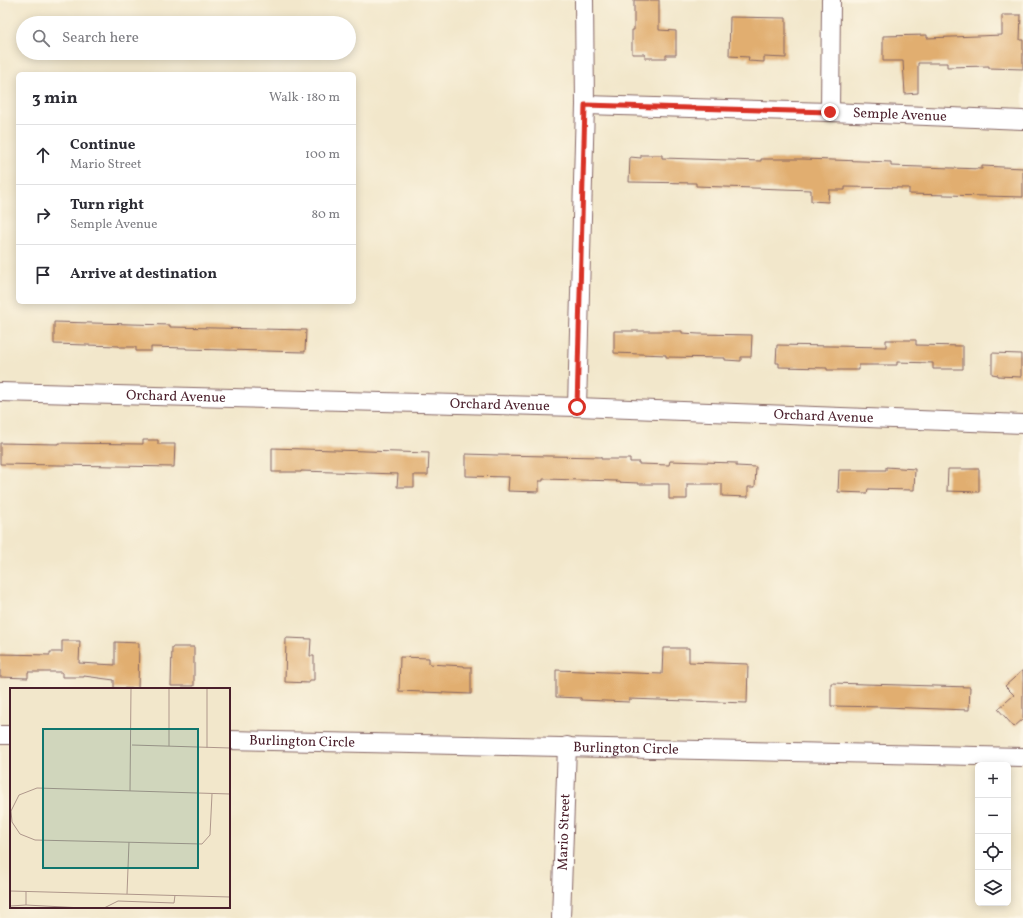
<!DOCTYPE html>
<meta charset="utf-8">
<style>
body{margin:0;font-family:Vollkorn,serif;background:#f7f7f7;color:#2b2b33}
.controls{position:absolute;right:12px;bottom:12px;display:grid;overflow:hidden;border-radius:6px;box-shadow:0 2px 10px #0003}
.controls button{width:36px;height:36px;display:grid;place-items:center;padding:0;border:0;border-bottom:1px solid #e1e1e2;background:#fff;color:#2b2b33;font:20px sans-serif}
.stop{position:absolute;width:12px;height:12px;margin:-9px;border:3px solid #d93025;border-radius:50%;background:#fff}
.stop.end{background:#d93025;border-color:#fff;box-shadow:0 1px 4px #0008}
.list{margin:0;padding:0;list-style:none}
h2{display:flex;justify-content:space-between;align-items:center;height:52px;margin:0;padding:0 16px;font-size:17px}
h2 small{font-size:13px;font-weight:400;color:#7c7c81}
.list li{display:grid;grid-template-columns:26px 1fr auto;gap:12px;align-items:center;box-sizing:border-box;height:60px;padding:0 16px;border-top:1px solid #e1e1e2}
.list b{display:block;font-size:15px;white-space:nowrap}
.list p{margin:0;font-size:13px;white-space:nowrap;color:#7c7c81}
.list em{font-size:13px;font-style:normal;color:#7c7c81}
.icon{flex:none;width:22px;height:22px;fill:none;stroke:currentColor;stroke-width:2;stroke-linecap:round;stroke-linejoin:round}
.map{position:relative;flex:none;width:1023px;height:918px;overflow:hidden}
.search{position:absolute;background:#fff;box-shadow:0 2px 10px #0003;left:16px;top:16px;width:340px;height:44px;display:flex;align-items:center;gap:10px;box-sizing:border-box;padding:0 14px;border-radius:22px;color:#7c7c81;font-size:15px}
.panel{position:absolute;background:#fff;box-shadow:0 2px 10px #0003;left:16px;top:72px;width:340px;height:232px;border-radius:6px}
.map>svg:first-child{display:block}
.building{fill:#e1ae70}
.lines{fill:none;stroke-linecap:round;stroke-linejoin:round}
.street-casing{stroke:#856563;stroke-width:20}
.street{stroke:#fff;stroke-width:18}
.route{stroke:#d93025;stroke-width:5}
.labels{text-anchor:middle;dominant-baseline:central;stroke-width:3;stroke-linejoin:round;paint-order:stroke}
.street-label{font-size:14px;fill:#4a1f2b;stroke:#fcf5e5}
.inset-road{fill:none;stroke:#af978b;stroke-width:1}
.view{fill:#0f766e;fill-opacity:0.15;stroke:#0f766e;stroke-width:2}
.inset-edge{fill:none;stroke:#4a1f2b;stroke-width:2}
</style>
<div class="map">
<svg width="1023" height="918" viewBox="0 0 1023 918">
<rect width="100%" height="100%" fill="#fcf5e5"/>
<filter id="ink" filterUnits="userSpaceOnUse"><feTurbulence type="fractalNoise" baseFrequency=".025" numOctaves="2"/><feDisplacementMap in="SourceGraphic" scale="8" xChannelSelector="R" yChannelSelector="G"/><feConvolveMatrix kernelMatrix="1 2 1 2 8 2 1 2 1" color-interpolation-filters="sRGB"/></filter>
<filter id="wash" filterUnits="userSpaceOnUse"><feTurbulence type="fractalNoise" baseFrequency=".012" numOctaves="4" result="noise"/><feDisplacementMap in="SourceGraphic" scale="16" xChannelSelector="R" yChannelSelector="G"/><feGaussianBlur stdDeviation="0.9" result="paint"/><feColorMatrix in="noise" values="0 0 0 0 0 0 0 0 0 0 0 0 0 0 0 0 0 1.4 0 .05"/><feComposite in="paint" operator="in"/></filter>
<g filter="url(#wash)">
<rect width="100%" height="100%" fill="#f2e7cb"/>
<g id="blocks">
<path class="building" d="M 634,0 L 659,0 L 659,30 L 676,31 L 676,55 L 666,55 L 666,58 L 645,58 L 645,54 L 632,54 L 632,30 L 634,30 Z
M 1002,15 L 1021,15 L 1020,40 L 1023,40 L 1023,69 L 989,68 L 989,66 L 947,67 L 947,63 L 918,63 L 918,93 L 905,94 L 903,61 L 883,61 L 883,36 L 927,35 L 927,38 L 1002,35 Z
M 730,17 L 786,18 L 786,58 L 764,57 L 764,62 L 748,61 L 749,57 L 729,56 Z
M 641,155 L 662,155 L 662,158 L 761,161 L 761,159 L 803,159 L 891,162 L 891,166 L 982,169 L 982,166 L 1023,168 L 1023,197 L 909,194 L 909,188 L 845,187 L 845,190 L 829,190 L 828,202 L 811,201 L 811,190 L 696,186 L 696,183 L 629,182 L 630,157 L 641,158 Z
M 54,322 L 170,325 L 170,327 L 306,330 L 305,352 L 186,349 L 186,348 L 151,347 L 151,351 L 136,351 L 136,347 L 119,347 L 119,346 L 54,344 Z
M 614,331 L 682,331 L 682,333 L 699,334 L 752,335 L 751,357 L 741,357 L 741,361 L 725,360 L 725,358 L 666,357 L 666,355 L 614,353 Z
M 886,340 L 916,340 L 916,345 L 963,346 L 963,369 L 933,369 L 933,363 L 897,362 L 897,365 L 859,365 L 859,370 L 827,370 L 827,368 L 779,367 L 779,363 L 776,363 L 777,345 L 886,347 Z
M 992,353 L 1021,354 L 1021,377 L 998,376 L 998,375 L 992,374 Z
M 143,440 L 158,440 L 158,444 L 175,444 L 174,467 L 0,464 L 0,443 L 58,444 L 58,443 L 143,444 Z
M 272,448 L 429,453 L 428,475 L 414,475 L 414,487 L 397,487 L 398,474 L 301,471 L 301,472 L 272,472 Z
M 466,454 L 497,455 L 601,457 L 601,459 L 630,459 L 630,462 L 639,462 L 639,464 L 669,465 L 670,461 L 736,463 L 736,466 L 756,467 L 755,487 L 748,487 L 748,497 L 722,496 L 722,484 L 687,484 L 687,499 L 669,499 L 669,484 L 638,484 L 638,483 L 616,482 L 617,481 L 543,479 L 543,481 L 539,481 L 539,492 L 508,491 L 509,477 L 466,476 Z
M 886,467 L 915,469 L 914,490 L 868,489 L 867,493 L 838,492 L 839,470 L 886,470 Z
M 948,469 L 979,469 L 979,492 L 947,491 Z
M 286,638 L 311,639 L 310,656 L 314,656 L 314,680 L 309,680 L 309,683 L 285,682 Z
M 62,641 L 80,641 L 79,663 L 115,665 L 115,642 L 139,643 L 138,689 L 114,688 L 114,680 L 84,676 L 84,677 L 62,677 L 62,672 L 28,672 L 28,678 L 0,677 L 0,654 L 50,655 L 50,652 L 62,652 Z
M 172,647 L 194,647 L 194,686 L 171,686 Z
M 663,648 L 689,648 L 689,662 L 748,664 L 747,703 L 629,699 L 629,702 L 581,700 L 581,698 L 556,697 L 556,670 L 662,674 Z
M 400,657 L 429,658 L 429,664 L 464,666 L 464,667 L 471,667 L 471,694 L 399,691 Z
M 1023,670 L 1023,719 L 1014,727 L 998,709 L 1014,695 L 1005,686 Z
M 831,683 L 970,687 L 969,710 L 884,707 L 831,706 Z"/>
</g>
</g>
<g filter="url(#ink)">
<use href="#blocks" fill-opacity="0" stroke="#856563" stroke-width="1"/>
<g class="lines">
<g class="street-casing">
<g id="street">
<path id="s1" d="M 585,105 L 830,112 L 1023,120"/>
<path d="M 830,112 L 831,0"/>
<path id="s2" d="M 0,392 L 577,407 L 1023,424"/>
<path d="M 577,407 L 585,105 L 584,0"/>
<path d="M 0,735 L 11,735"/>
<path id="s3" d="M 229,740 L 1023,757"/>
<path id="s4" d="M 561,918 L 567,746"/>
</g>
</g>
<use href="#street" class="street"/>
</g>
</g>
<g class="lines" filter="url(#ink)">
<path class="route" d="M 577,407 L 585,105 L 830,112"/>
</g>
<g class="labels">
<g class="street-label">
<text stroke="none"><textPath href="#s1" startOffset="315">Semple Avenue</textPath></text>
<text stroke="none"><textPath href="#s2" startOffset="176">Orchard Avenue</textPath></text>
<text stroke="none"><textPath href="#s2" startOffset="500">Orchard Avenue</textPath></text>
<text stroke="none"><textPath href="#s2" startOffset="824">Orchard Avenue</textPath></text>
<text stroke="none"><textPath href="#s3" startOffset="73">Burlington Circle</textPath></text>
<text stroke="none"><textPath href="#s3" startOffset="397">Burlington Circle</textPath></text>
<text stroke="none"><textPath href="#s4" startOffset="86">Mario Street</textPath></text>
</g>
</g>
<g transform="translate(10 688)">
<rect width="220" height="220" fill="#f2e7cb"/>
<path class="inset-road" d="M 197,0 L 197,60M 122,57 L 220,60M 159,58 L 159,0M 120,103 L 121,0M 202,106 L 200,147 L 192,156 L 25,152 L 10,146 L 2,134 L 1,123 L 9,107 L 27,100 L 220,106M 0,203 L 220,209M 16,203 L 16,217 L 73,220M 117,206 L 119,154M 0,218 L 16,217M 94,220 L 108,213 L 164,215 L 165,207"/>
<path class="view" d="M 33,41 L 188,41 L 188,180 L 33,180 Z"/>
<rect width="220" height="220" class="inset-edge"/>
</g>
</svg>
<div class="controls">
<button>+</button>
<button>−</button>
<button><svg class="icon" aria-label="locate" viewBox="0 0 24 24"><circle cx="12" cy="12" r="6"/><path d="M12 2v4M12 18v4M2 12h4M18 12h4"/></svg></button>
<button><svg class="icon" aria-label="layers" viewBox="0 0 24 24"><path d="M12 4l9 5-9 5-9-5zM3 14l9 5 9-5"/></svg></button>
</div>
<div class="stop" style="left:577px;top:407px"></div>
<div class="stop end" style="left:830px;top:112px"></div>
<div class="search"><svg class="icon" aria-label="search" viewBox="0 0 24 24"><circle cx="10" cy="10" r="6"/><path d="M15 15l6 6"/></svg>Search here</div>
<section class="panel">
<h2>3 min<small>Walk · 180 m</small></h2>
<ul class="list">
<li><svg class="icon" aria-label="ahead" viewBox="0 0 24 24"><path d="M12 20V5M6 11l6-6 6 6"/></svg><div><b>Continue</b><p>Mario Street</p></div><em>100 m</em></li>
<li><svg class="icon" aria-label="right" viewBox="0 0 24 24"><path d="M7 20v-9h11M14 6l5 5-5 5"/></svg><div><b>Turn right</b><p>Semple Avenue</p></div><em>80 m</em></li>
<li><svg class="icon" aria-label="arrive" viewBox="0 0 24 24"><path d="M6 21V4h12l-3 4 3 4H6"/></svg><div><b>Arrive at destination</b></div></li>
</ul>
</section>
</div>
